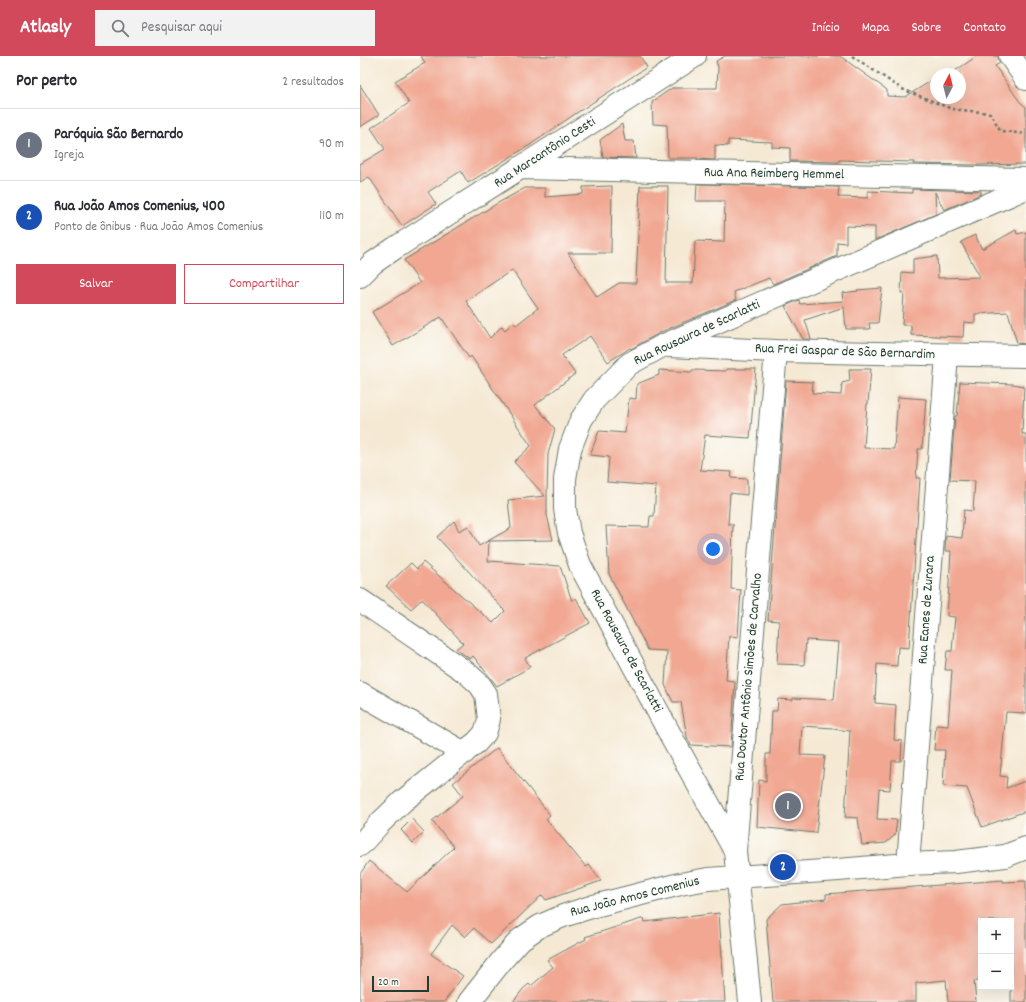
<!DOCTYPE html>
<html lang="pt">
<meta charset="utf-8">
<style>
body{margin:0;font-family:Dekko,sans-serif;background:#f2f2f3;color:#2b2b33}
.controls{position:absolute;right:12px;bottom:12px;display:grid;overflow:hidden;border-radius:0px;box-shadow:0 4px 16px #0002}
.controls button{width:36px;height:36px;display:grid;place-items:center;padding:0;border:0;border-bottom:1px solid #e1e1e2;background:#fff;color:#2b2b33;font:20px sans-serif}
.compass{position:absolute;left:570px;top:12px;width:36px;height:36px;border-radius:50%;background:#fff;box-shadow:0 4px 16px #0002;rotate:7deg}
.scale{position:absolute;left:12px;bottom:10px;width:57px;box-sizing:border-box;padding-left:4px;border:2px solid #1f3d34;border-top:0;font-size:11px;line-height:14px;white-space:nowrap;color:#1f3d34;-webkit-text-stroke:3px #fdfcf7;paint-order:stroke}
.you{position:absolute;left:353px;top:493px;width:14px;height:14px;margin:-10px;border:3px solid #fff;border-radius:50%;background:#1a73e8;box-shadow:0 0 0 6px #1a73e833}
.badge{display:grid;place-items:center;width:26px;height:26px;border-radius:50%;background:#d1495b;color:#fff;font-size:13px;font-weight:700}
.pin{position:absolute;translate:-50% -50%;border:2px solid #fff;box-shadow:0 1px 4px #0006}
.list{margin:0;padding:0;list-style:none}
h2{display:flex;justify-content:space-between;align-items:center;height:52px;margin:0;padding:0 16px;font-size:17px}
h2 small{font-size:13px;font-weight:400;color:#7c7c81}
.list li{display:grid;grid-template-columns:26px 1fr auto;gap:12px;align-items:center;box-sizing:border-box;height:72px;padding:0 16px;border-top:1px solid #e1e1e2}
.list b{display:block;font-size:15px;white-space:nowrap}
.list p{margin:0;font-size:13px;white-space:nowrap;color:#7c7c81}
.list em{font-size:13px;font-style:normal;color:#7c7c81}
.actions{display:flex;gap:8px;padding:12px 16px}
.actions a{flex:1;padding:9px 0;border:1px solid #d1495b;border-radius:0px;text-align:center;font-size:14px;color:#d1495b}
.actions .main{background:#d1495b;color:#fff}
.icon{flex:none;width:22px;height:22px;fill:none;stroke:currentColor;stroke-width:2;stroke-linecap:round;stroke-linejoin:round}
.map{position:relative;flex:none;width:666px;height:946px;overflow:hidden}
header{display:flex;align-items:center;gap:24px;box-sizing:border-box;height:56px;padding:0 20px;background:#d1495b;color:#fff}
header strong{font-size:19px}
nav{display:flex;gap:22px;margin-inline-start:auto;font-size:14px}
.search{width:280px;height:36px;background:#f2f2f3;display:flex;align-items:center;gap:10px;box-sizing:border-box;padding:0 14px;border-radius:0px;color:#7c7c81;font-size:15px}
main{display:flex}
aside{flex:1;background:#fff}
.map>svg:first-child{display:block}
.building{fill:#f1a792;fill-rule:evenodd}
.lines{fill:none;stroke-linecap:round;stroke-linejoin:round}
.minor-casing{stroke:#6a796c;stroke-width:24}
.path{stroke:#6a796c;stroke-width:2.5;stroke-dasharray:3 3;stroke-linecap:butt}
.minor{stroke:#fff;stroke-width:22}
.labels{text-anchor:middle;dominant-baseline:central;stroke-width:3.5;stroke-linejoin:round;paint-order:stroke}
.street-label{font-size:14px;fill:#1f3d34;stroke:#fdfcf7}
</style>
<header>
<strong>Atlasly</strong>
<div class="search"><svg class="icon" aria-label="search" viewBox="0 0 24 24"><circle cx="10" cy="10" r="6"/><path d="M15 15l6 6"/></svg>Pesquisar aqui</div>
<nav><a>Início</a><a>Mapa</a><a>Sobre</a><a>Contato</a></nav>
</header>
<main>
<aside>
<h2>Por perto<small>2 resultados</small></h2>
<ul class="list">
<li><span class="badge" style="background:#6b7280">1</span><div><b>Paróquia São Bernardo</b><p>Igreja</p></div><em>90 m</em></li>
<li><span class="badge" style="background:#1a4fb4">2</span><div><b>Rua João Amos Comenius, 400</b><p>Ponto de ônibus · Rua João Amos Comenius</p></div><em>110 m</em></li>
</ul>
<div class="actions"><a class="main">Salvar</a><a>Compartilhar</a></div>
</aside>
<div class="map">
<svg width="666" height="946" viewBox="0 0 666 946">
<rect width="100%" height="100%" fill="#fdfcf7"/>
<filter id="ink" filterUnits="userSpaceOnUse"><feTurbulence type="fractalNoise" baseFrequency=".025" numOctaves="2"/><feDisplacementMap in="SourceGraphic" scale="8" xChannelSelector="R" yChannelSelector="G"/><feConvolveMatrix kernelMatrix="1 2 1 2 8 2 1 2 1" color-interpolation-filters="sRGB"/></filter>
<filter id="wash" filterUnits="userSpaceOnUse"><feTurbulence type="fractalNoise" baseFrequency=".012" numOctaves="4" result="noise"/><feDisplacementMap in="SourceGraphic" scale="16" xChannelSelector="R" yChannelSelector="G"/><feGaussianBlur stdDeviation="0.9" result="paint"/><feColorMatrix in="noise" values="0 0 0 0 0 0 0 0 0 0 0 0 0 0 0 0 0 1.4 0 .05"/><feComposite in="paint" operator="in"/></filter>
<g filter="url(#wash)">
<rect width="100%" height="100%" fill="#f5e9d4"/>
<g id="blocks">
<path class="building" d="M 61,0 L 280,0 L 287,11 L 215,58 L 170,89 L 108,127 L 101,115 L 68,136 L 76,148 L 42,170 L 9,121 L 0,126 L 0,108 L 25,93 L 11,72 L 49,47 L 35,25 L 65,7 Z
M 365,0 L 480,0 L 527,34 L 527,40 L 545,41 L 576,22 L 576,42 L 600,42 L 600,18 L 583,18 L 590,14 L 592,17 L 617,0 L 638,0 L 640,7 L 635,10 L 660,46 L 666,51 L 666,108 L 618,109 L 553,108 L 554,106 L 479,104 L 479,106 L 430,105 L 430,92 L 412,91 L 412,86 L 368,84 L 368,90 L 355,89 L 355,104 L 337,103 L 338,102 L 308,102 L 307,69 L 293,68 L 292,46 L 312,32 L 357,32 L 358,11 L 356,5 Z
M 0,29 L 19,59 L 0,71 Z
M 262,68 L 265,85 L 274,85 L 276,102 L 243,101 L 240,84 Z
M 337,128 L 479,131 L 478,141 L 508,142 L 508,135 L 552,137 L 552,133 L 621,135 L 621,138 L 584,154 L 575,136 L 576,158 L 515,184 L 515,171 L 486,170 L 486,187 L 477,186 L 477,200 L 413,228 L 409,222 L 374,236 L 376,244 L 301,276 L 271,293 L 270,292 L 248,306 L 230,280 L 202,299 L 215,318 L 175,349 L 195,373 L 188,398 L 187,440 L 187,459 L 193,484 L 129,485 L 128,505 L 200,510 L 212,545 L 216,542 L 230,567 L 165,602 L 170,611 L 137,630 L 113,600 L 110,603 L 96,593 L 103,587 L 62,543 L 51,553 L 26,530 L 51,507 L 57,513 L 63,506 L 133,567 L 145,555 L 77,481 L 94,465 L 99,475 L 108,470 L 119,490 L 151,472 L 148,444 L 185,440 L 154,406 L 171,390 L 111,300 L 109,302 L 81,261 L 33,290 L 12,256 L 60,227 L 44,204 L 138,147 L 165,132 L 185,132 L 185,141 L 223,138 L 223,131 L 252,130 L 251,197 L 208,197 L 237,241 L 259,227 L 276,227 L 280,130 L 308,130 L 306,227 L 333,227 L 335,185 L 364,186 L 365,145 L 336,145 ZM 152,214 L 178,252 L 156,269 L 153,266 L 145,274 L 142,270 L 130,282 L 106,245 Z
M 656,174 L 657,178 L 666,176 L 666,288 L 657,287 L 648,256 L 615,258 L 615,267 L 604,266 L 603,281 L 551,279 L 551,269 L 542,269 L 544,237 L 541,237 L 542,216 L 553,217 L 553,203 L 577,200 L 578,222 L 620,221 L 601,186 L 615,179 L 622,193 Z
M 522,232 L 518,267 L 509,267 L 510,273 L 486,273 L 484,251 L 445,264 L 451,283 L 443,283 L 425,250 L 439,244 L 440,248 L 483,245 L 482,237 L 498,235 L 497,234 Z
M 366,313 L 396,313 L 390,382 L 345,379 L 340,414 L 372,416 L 371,422 L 387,423 L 387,439 L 370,437 L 368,468 L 373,468 L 371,533 L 381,534 L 378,581 L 369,580 L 366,624 L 375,625 L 371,691 L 331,689 L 327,681 L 321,646 L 313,646 L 305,629 L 307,595 L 288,594 L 249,518 L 246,470 L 289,471 L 290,460 L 294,460 L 296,430 L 247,426 L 249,401 L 230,399 L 239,375 L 265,377 L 269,342 L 276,343 L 277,328 L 299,319 L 299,314 L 332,316 L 332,314 L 366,315 Z
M 489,313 L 511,313 L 508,348 L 507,348 L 504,392 L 534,393 L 538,341 L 566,343 L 562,393 L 558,393 L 556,422 L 560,422 L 549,592 L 538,591 L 537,610 L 517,608 L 515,647 L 536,649 L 534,684 L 542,685 L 541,705 L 532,705 L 530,734 L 519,733 L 517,763 L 537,764 L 535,779 L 526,787 L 502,789 L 498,762 L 485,761 L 490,675 L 473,673 L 473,672 L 442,670 L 440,699 L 465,700 L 456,777 L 397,771 L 399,724 L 406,725 L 406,698 L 410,698 L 412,655 L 417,655 L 418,643 L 433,644 L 433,642 L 474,644 L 479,586 L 446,584 L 444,609 L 417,608 L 419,565 L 408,564 L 426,325 L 453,326 L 452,337 L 481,339 L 482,327 L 490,325 Z
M 600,326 L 653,328 L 664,330 L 662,378 L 666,378 L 666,657 L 646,656 L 640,720 L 647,721 L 646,732 L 666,725 L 666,755 L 622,771 L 607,732 L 583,730 L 585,694 L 574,694 L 576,669 L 588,670 L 592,614 L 585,614 L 587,595 L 592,595 L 595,561 L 587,560 L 591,495 L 585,495 L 586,480 L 602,482 L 604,454 L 613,455 L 615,425 L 590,424 L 595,360 L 597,360 Z
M 137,692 L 190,759 L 186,763 L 226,811 L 229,809 L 241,825 L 186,844 L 182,839 L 131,888 L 114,872 L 105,881 L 92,869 L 71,898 L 103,920 L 84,946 L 0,946 L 0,818 L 9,805 L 47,836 L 94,791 L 72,765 L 103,740 L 93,727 Z
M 52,763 L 64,776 L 53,787 L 41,774 Z
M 643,824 L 643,826 L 666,825 L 666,946 L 651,946 L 651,865 L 621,865 L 621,925 L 614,925 L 616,946 L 588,946 L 586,924 L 556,927 L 556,946 L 413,946 L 406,863 L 422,848 L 466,843 L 466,838 Z
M 359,857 L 365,946 L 153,946 L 163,933 L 169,928 L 171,930 L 193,911 L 187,904 L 226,883 L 225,881 L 284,862 L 285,866 Z"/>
</g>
</g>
<g filter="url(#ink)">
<use href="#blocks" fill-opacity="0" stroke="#6a796c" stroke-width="1"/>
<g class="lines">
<g class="minor-casing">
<path id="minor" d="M 650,0 L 666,23
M 162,112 L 666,123
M 0,220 L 13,207 L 35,192 L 335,0
M 309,290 L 416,295 L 666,300
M 0,544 L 107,617 L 120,629 L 126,638 L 129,663 L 128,667 L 125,677 L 117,686 L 43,745 L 20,767 L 0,789
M 0,637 L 104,697
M 375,795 L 311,680 L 220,509 L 209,477 L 205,453 L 205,423 L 210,393 L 221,364 L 234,344 L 269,308 L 304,289 L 666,132
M 548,808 L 587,299
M 109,946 L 143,903 L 161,883 L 180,870 L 203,860 L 234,850 L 320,828 L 348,823 L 478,814 L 548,808 L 596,806 L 645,800 L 666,792
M 390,946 L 375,795 L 416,295"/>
</g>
<path class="path" d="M 492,0 L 542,33 L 592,53 L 630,57 L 641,75 L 666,78"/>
<use href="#minor" class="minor"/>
</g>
</g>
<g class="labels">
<g class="street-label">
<text transform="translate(185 97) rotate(-33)">Rua Marcantônio Cesti</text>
<text transform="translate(414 118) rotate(1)">Rua Ana Reimberg Hemmel</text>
<text transform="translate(337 277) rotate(-25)">Rua Rousaura de Scarlatti</text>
<text transform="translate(485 296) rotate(2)">Rua Frei Gaspar de São Bernardim</text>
<text transform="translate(567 554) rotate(-86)">Rua Eanes de Zurara</text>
<text transform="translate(266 595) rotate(62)">Rua Rousaura de Scarlatti</text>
<text transform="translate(389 621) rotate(-85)">Rua Doutor Antônio Simões de Carvalho</text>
<text transform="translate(275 841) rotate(-14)">Rua João Amos Comenius</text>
</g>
</g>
</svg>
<div class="controls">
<button>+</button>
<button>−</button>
</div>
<svg class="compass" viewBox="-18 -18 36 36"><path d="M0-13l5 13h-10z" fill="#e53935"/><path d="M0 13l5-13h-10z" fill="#7c7c81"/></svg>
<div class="scale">20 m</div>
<div class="you"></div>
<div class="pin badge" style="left:428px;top:750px;background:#6b7280">1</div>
<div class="pin badge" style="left:423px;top:811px;background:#1a4fb4">2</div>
</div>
</main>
